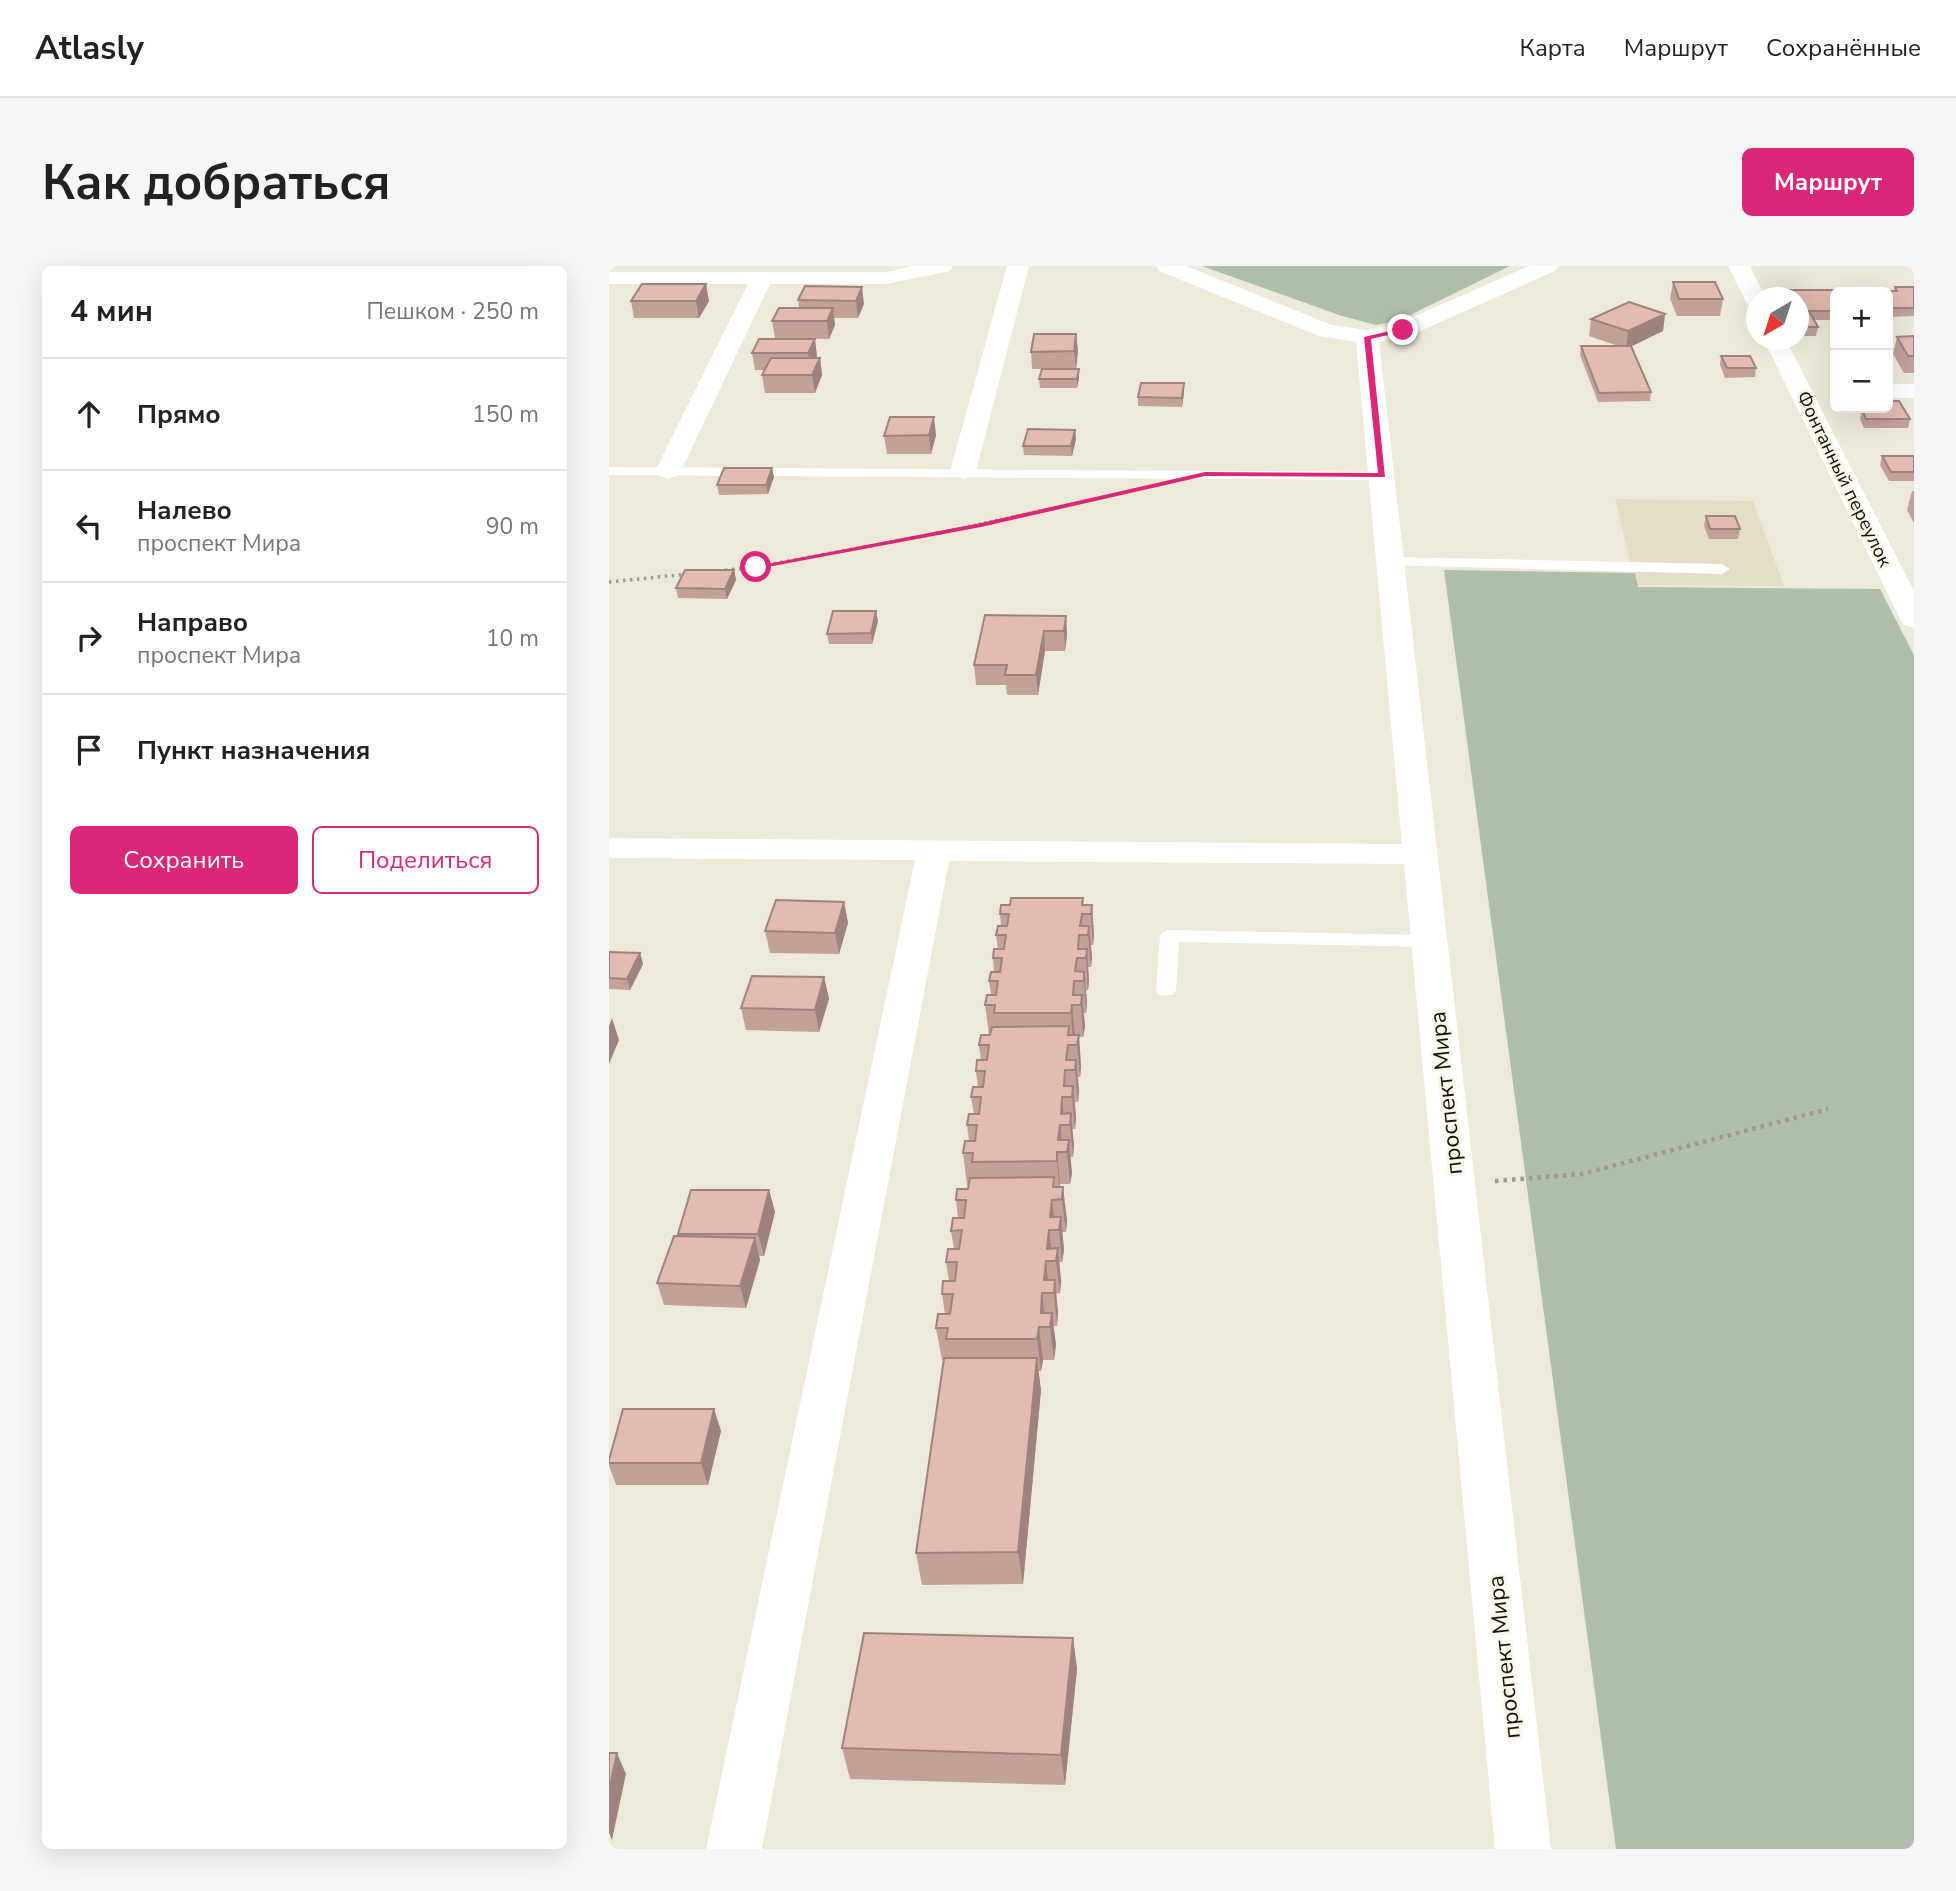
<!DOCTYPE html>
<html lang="ru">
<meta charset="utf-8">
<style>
body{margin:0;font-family:"Nunito Sans",sans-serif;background:#f6f6f6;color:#222}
.controls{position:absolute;right:21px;top:21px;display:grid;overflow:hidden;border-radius:10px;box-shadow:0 7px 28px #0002}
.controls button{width:63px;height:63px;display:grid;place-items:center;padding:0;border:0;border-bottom:2px solid #e0e0e0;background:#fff;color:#222;font:35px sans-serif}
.compass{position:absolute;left:1137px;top:21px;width:63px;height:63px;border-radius:50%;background:#fff;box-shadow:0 7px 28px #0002;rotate:219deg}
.stop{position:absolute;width:21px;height:21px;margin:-16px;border:5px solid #db2777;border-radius:50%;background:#fff}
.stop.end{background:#db2777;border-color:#fff;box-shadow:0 2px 7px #0008}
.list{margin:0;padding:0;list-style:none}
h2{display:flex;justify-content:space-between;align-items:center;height:91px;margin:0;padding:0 28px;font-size:30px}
h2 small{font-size:23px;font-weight:400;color:#767676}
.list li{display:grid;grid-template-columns:46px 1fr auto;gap:21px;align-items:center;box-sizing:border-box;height:112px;padding:0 28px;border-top:2px solid #e0e0e0}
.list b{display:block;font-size:26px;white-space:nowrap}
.list p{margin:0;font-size:23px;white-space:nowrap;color:#767676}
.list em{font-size:23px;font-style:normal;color:#767676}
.actions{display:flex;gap:14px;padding:21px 28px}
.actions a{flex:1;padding:16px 0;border:2px solid #db2777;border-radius:10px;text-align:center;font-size:24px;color:#db2777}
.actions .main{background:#db2777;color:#fff}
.icon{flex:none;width:38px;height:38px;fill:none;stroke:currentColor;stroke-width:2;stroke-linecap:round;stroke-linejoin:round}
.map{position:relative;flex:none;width:1305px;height:1583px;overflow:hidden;border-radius:10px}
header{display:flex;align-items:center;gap:42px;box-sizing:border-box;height:98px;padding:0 35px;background:#fff;border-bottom:2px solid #e0e0e0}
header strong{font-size:33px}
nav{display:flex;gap:38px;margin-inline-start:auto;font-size:24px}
.intro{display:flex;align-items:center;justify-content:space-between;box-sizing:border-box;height:168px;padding:0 42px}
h1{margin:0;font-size:49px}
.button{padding:18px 32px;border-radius:10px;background:#db2777;color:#fff;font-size:24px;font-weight:700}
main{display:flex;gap:42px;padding:0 42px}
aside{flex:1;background:#fff;border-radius:10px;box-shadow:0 7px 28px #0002}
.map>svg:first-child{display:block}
.built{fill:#e2dec7}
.green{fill:#aebea9}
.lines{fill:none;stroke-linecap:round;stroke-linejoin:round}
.path-far2{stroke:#9c998d;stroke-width:2.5;stroke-dasharray:2 3.5;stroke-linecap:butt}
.path-far1{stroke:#9c998d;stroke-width:3.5;stroke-dasharray:2.5 4.5;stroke-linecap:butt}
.path{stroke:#9c998d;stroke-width:4.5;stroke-dasharray:3.5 5;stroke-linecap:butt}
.lane{fill:#fff;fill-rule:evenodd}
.street{fill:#fff;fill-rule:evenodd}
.wall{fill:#c2a199}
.shaded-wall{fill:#9e837d}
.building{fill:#e2bbb2;stroke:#9e837d;stroke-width:2}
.route{fill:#db2777}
.labels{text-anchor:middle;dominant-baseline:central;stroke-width:6;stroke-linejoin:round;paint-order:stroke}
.far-street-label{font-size:19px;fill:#13120d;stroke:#faf7e8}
.street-label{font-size:23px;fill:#13120d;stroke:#faf7e8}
</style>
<header>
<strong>Atlasly</strong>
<nav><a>Карта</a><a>Маршрут</a><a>Сохранённые</a></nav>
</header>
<div class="intro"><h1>Как добраться</h1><a class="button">Маршрут</a></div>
<main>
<aside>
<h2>4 мин<small>Пешком · 250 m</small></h2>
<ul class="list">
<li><svg class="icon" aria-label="ahead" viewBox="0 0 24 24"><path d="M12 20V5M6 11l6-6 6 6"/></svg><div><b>Прямо</b></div><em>150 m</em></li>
<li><svg class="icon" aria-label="left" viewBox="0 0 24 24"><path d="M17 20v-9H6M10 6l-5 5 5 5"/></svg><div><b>Налево</b><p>проспект Мира</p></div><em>90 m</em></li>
<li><svg class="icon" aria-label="right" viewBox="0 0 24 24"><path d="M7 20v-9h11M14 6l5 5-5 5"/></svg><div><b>Направо</b><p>проспект Мира</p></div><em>10 m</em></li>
<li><svg class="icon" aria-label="arrive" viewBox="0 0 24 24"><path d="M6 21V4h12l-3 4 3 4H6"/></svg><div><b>Пункт назначения</b></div></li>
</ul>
<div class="actions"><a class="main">Сохранить</a><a>Поделиться</a></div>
</aside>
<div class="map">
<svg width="1305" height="1583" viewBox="0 0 1305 1583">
<rect width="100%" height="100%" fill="#edeada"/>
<path class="built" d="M 1006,233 L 1144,235 L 1175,320 L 1027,319 Z"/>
<path class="green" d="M 593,0 L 901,0 L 791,54 L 767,59 L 733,50 Z
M 835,304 L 1026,307 L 1029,321 L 1271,323 L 1305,389 L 1305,1583 L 1007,1583 Z"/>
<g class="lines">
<path class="path-far2" d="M 327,267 L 475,235"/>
<path class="path-far1" d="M 109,305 L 147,301 L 336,266
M 0,316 L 79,308"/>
<path class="path" d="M 886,915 L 973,908 L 1219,843"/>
<path class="lane" d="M 0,201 L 773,206 L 780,210 L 773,214 L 0,209 Z
M 782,291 L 1113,298 L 1121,303 L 1113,308 L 777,299 L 774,296 L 777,293 Z
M 561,664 L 821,669 L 828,671 L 831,675 L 828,679 L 821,681 L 570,676 L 567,724 L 564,729 L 550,729 L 547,724 L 551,670 L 554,666 Z"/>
<path class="street" d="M 303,0 L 344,0 L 341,5 L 278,18 L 161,18 L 72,205 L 68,210 L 59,213 L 50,210 L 46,205 L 139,18 L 0,18 L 0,6 L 278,6 Z
M 398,0 L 420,0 L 367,205 L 363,210 L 354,213 L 345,210 L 341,205 Z
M 547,0 L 577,0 L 723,59 L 758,64 L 788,58 L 920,0 L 949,0 L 946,5 L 802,69 L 770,76 L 942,1583 L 886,1583 L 795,598 L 340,595 L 153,1583 L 97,1583 L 306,594 L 0,592 L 0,572 L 793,578 L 747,76 L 710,70 L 550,5 Z
M 1119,0 L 1141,0 L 1157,32 L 1148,32 L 1148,43 L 1140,41 L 1137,36 Z
M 1155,74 L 1177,74 L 1305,325 L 1305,362 L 1295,359 L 1291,353 Z
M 1279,118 L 1305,118 L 1305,132 L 1279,132 Z"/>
</g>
<path class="wall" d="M 1064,16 L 1114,33 L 1111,50 L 1068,50 L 1061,33 Z
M 196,20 L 255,38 L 249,52 L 225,52 L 226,59 L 220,73 L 166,72 L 163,55 L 190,42 L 189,34 Z
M 1286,21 L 1305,21 L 1305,50 L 1279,51 L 1279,26 L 1249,26 L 1249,25 L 1285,25 Z
M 1172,24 L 1226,26 L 1226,54 L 1205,54 L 1209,61 L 1207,70 L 1190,70 L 1189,32 L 1170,32 Z
M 22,35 L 100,35 L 90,52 L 25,52 Z
M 1056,48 L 1054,65 L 1022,80 L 1042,126 L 1041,135 L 989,136 L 971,89 L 972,80 L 1009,80 L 980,70 L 982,53 Z
M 467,68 L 469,85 L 467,103 L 423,103 L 422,86 Z
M 1305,70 L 1305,107 L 1295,107 L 1284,88 L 1288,71 Z
M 206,73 L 208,92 L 211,92 L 213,109 L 206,127 L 156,127 L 153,109 L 155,104 L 146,104 L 143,87 Z
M 1226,73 L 1226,98 L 1222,90 Z
M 1112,90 L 1147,102 L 1146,111 L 1116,112 L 1111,99 Z
M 470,103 L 470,112 L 468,122 L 431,122 L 430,113 Z
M 575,117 L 575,126 L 573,141 L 529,140 L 529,131 Z
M 1250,142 L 1279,142 L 1301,153 L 1299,162 L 1255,162 L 1251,153 L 1252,148 L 1250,144 Z
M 466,164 L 467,173 L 463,190 L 415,189 L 414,180 Z
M 327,169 L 322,188 L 278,188 L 275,170 Z
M 1273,190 L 1305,190 L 1305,215 L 1280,215 L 1271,199 Z
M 165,211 L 159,228 L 110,229 L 108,219 Z
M 1303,225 L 1305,225 L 1305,257 L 1298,244 Z
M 1097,250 L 1131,263 L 1129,273 L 1100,273 L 1095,260 Z
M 125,304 L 127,314 L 118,333 L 69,332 L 67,322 Z
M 457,350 L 458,369 L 456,385 L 436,385 L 429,429 L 398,429 L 397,419 L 367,419 L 365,399 Z
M 269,355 L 263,378 L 220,378 L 218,368 Z
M 235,636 L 239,657 L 230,688 L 161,687 L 156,665 Z
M 475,639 L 483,639 L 485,670 L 484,679 L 482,679 L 483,692 L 482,701 L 479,701 L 480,714 L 479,724 L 477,724 L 478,737 L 477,747 L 475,747 L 476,761 L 474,771 L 470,771 L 472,801 L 471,811 L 469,811 L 470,826 L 469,836 L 466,836 L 467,852 L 466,863 L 463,863 L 465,880 L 464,891 L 461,891 L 463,907 L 461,918 L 451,918 L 458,954 L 457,966 L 453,966 L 455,984 L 453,996 L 450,996 L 452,1015 L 451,1027 L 447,1028 L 449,1047 L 448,1060 L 444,1060 L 447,1079 L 445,1094 L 434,1094 L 432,1105 L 429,1105 L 432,1124 L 414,1318 L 313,1319 L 307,1287 L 335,1094 L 333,1094 L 327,1062 L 336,1048 L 333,1028 L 340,1015 L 337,996 L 345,983 L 342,965 L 349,952 L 347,934 L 359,923 L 360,919 L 358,919 L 354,887 L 360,875 L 358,859 L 365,848 L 362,831 L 369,821 L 367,805 L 372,794 L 370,779 L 380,769 L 376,739 L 382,729 L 380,715 L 385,706 L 384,692 L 389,683 L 387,669 L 392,660 L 391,648 Z
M 0,686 L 31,687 L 34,698 L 21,724 L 0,723 Z
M 215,711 L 220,733 L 210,766 L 137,764 L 132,742 Z
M 160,924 L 166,946 L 155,990 L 150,990 L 151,994 L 137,1042 L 55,1039 L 48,1017 L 70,970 L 69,968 Z
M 105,1143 L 112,1165 L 99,1219 L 7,1219 L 0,1200 L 0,1194 Z
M 464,1372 L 468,1403 L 456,1519 L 241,1513 L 233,1482 Z"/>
<path class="shaded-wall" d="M 97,18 L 100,35 L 90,52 L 87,35 Z
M 253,21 L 255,38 L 249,52 L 247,35 Z
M 224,42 L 226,59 L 220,73 L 218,55 Z
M 1056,48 L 1054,65 L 1017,83 L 1019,65 Z
M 467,68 L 469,85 L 467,103 L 465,85 Z
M 206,73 L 208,91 L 202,105 L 199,87 Z
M 211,92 L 213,109 L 206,127 L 203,109 Z
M 470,103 L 470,112 L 468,122 L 468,113 Z
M 575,117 L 575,126 L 573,141 L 573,132 Z
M 325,151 L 327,169 L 322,188 L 320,169 Z
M 466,164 L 467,173 L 463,190 L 462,180 Z
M 163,202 L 165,211 L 159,228 L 157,219 Z
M 125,304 L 127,314 L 118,333 L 116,323 Z
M 267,345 L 269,355 L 263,378 L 262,367 Z
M 457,350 L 458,369 L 456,385 L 455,365 Z
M 435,365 L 436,385 L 429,429 L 427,409 Z
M 235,636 L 239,657 L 230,688 L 226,667 Z
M 483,639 L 485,670 L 484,679 L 482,648 Z
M 480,660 L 483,692 L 482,701 L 479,669 Z
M 478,683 L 480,714 L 479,724 L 477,692 Z
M 31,687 L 34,698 L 21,724 L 18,713 Z
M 475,706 L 478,737 L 477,747 L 475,715 Z
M 215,711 L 220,733 L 210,766 L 206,744 Z
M 473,729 L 476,761 L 474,771 L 472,739 Z
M 463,739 L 466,771 L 464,779 L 462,747 Z
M 3,752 L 10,774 L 0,798 L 0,760 Z
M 470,769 L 472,801 L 471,811 L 468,779 Z
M 467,794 L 470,826 L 469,836 L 466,804 Z
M 464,820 L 467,852 L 466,863 L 463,831 Z
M 453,831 L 456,859 L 452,848 Z
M 462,847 L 465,880 L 464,891 L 461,859 Z
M 451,859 L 454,886 L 449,874 Z
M 460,874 L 463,907 L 461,918 L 458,886 Z
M 448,886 L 451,918 L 451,928 L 448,895 Z
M 454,921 L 458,954 L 457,966 L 453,933 Z
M 160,924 L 166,946 L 155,990 L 149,968 Z
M 443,934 L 446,964 L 441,951 Z
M 452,951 L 455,984 L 453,996 L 450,964 Z
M 440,964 L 444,995 L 438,983 Z
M 146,972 L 151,994 L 137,1042 L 131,1020 Z
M 449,982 L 452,1015 L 451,1027 L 447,995 Z
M 437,995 L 440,1027 L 435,1014 Z
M 446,1014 L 449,1047 L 448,1060 L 445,1027 Z
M 433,1027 L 437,1061 L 432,1047 Z
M 443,1047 L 447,1079 L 445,1094 L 441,1061 Z
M 430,1061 L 434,1094 L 432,1105 L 428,1073 Z
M 428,1092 L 432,1124 L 414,1318 L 409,1286 Z
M 105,1143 L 112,1165 L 99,1219 L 92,1197 Z
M 464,1372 L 468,1403 L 456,1519 L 452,1489 Z
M 8,1487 L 17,1508 L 3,1574 L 0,1567 L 0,1524 Z"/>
<path class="building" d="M 1064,16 L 1106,16 L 1114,33 L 1070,33 Z
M 33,18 L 97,18 L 87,35 L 22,35 Z
M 196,20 L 253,21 L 247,35 L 189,34 Z
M 1286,21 L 1305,21 L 1305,42 L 1279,42 L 1279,26 L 1250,26 L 1249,25 L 1288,25 Z
M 1172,24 L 1236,24 L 1237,26 L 1226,26 L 1226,45 L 1200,45 L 1209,61 L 1192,61 L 1189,57 L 1189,32 L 1176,32 Z
M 1020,36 L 1056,48 L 1019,65 L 982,53 Z
M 170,42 L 224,42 L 218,55 L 163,55 Z
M 425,68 L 467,68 L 465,85 L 422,86 Z
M 1305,70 L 1305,90 L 1299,90 L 1288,71 Z
M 150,73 L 206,73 L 199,87 L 143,87 Z
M 972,80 L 1022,80 L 1042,126 L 990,127 Z
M 1112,90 L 1141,90 L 1147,102 L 1118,102 Z
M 162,92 L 211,92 L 203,109 L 153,109 Z
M 433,103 L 470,103 L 468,113 L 430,113 Z
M 532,117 L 575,117 L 573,132 L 529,131 Z
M 1279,135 L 1290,135 L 1301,153 L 1257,153 L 1253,144 L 1257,144 L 1256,142 L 1279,142 Z
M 281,151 L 325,151 L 320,169 L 275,170 Z
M 419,163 L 466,164 L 462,180 L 414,180 Z
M 1273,190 L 1305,190 L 1305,206 L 1282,206 Z
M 115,202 L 163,202 L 157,219 L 108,219 Z
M 1097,250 L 1126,250 L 1131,263 L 1101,263 Z
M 76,304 L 125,304 L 116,323 L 67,322 Z
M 224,345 L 267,345 L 262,367 L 218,368 Z
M 376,349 L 457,350 L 455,365 L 435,365 L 427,409 L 396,409 L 398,399 L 365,399 Z
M 402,632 L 474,632 L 473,639 L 483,639 L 482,648 L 473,648 L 471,660 L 480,660 L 479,669 L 470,669 L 469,683 L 478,683 L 477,692 L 468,692 L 466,705 L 475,706 L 475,715 L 465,715 L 464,729 L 473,729 L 472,739 L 463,739 L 462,747 L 385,747 L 386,739 L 376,739 L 378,729 L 387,729 L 389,715 L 380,715 L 382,706 L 391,706 L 393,692 L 384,692 L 385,683 L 395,683 L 397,669 L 387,669 L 389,660 L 398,660 L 400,648 L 391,648 L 392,639 L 401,639 Z
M 167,634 L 235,636 L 226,667 L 156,665 Z
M 0,686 L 31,687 L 18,713 L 0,712 Z
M 143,710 L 215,711 L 206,744 L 132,742 Z
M 460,760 L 459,769 L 470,769 L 468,779 L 459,779 L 457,794 L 467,794 L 466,804 L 456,804 L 455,820 L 464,820 L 463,831 L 453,831 L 452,848 L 462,847 L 461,859 L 451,859 L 449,874 L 460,874 L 458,886 L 448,886 L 448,895 L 363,896 L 364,887 L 354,887 L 356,875 L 366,875 L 368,859 L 358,859 L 360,848 L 370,848 L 372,831 L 362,831 L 364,821 L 374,821 L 376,805 L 367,805 L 368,794 L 378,794 L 380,779 L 370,779 L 372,769 L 381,769 L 383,761 Z
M 445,911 L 444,921 L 454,921 L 453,933 L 443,934 L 441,951 L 452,951 L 450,964 L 440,964 L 438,983 L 449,982 L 447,995 L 437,995 L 435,1014 L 446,1014 L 445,1027 L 433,1027 L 432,1047 L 443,1047 L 441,1061 L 430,1061 L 428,1073 L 337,1073 L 339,1062 L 327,1062 L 329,1048 L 341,1048 L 344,1028 L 333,1028 L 334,1015 L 346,1015 L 348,996 L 337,996 L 339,983 L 350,983 L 353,964 L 342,965 L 344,952 L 355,952 L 357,934 L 347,934 L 348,923 L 359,923 L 361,912 Z
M 82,924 L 160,924 L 149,968 L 69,968 Z
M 65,970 L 146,972 L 131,1020 L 48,1017 Z
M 335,1092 L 428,1092 L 409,1286 L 307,1287 Z
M 14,1143 L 105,1143 L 92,1197 L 0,1197 L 0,1194 Z
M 255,1367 L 464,1372 L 452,1489 L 233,1482 Z
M 0,1487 L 8,1487 L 0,1524 Z"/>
<path class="route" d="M 794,62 L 796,65 L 762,73 L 776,211 L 596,210 L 372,261 L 147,303 L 143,301 L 372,257 L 596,206 L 769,207 L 755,71 Z"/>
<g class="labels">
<g class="far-street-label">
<text transform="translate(1235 213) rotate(64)">Фонтанный переулок</text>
</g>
<g class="street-label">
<text transform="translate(837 827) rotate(-96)">проспект Мира</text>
<text transform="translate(895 1391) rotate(-96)">проспект Мира</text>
</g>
</g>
</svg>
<div class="controls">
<button>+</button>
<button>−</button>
</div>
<svg class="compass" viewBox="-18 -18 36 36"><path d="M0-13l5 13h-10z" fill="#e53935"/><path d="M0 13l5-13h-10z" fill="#767676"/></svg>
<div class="stop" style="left:147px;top:301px"></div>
<div class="stop end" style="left:794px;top:64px"></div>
</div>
</main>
